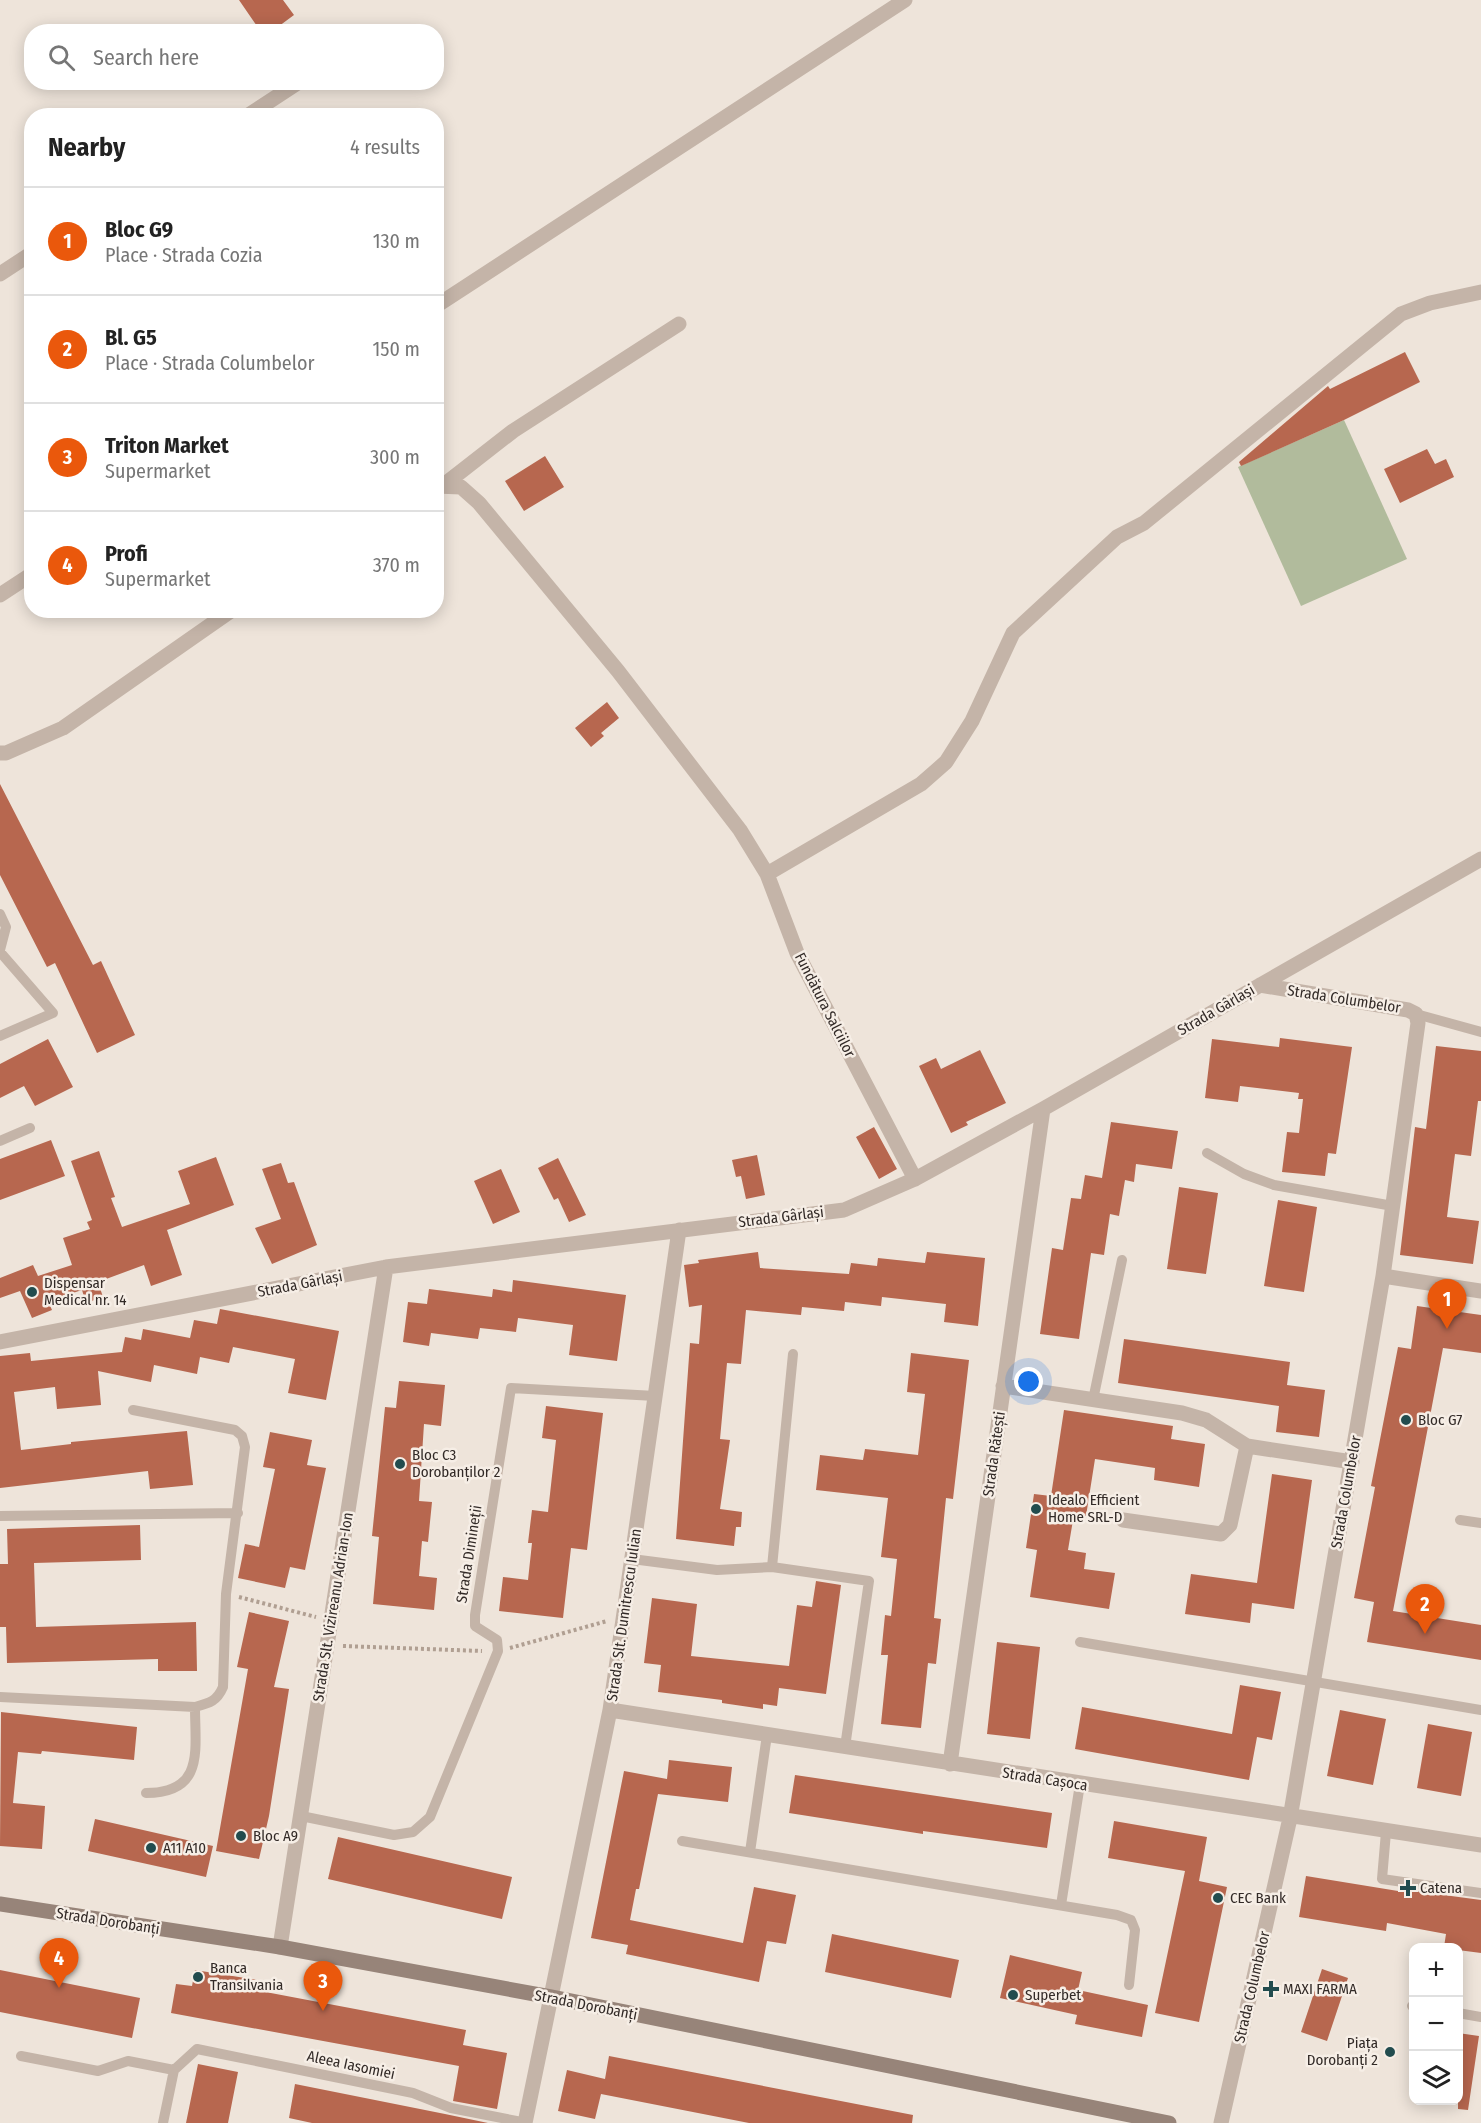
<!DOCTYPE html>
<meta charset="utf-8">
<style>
body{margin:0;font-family:"Fira Sans Condensed",sans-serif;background:#f6f6f6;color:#222}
.controls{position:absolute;right:18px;bottom:18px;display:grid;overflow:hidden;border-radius:12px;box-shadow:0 3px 15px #0003}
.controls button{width:54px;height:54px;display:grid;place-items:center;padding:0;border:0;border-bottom:2px solid #e0e0e0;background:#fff;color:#222;font:30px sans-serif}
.you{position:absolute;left:1029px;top:1382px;width:21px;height:21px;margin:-15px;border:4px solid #fff;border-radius:50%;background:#1a73e8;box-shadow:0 0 0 9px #1a73e833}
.badge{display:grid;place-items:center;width:39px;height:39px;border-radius:50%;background:#ea580c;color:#fff;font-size:20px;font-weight:700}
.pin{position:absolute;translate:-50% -50px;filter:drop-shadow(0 2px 3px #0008)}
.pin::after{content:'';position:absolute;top:32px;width:21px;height:18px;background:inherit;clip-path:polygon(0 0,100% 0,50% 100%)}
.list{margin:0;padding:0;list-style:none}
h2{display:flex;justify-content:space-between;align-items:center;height:78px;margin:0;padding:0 24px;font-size:26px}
h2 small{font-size:20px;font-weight:400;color:#767676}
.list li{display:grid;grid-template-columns:39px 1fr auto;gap:18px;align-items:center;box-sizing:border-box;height:108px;padding:0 24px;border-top:2px solid #e0e0e0}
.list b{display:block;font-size:22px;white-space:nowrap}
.list p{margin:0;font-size:20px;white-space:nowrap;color:#767676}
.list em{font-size:20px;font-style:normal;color:#767676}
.icon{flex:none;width:33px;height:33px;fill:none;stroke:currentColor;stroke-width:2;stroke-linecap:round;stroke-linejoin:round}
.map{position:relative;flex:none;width:1481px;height:2123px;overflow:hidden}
.search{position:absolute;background:#fff;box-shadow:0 3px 15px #0003;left:24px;top:24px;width:420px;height:66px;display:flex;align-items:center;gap:15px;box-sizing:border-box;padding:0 21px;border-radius:24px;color:#767676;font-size:22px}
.panel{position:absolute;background:#fff;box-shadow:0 3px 15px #0003;left:24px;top:108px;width:420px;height:510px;border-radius:24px}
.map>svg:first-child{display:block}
.green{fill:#b1bb9c}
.building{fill:#b7674f}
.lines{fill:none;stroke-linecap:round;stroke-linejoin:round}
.path{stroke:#b09f92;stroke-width:4;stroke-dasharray:3 3;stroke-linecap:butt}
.service{stroke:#c4b4a8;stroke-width:10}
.minor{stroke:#c4b4a8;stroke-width:15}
.secondary{stroke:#978479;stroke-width:15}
.poi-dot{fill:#224c4e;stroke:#f6eee6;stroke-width:2}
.labels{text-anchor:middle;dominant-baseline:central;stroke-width:5;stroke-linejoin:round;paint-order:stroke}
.street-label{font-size:15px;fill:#322a27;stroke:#f6eee6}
.poi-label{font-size:15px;fill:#322a27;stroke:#f6eee6;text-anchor:start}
</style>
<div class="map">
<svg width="1481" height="2123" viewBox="0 0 1481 2123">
<rect width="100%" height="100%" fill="#eee4da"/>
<path class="green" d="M 1344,420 L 1407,559 L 1301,606 L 1238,467 Z"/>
<path class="building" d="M 239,0 L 283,0 L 294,15 L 271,32 L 261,32 Z
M 1405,352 L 1420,382 L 1344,420 L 1241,466 L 1239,462 L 1328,386 L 1330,389 Z
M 1427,449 L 1435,464 L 1446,459 L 1454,477 L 1400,503 L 1384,469 Z
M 545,456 L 564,487 L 524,511 L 505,481 Z
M 607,702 L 619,718 L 601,733 L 604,736 L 591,747 L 575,728 Z
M 0,784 L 93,965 L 101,961 L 135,1035 L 97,1053 L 55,963 L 47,967 L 0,875 Z
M 1280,1038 L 1352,1047 L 1336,1154 L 1328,1153 L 1325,1176 L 1282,1172 L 1287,1132 L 1299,1133 L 1303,1099 L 1298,1099 L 1299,1093 L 1240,1086 L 1238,1102 L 1205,1098 L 1212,1039 L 1279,1047 Z
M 48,1039 L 73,1087 L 35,1106 L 24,1086 L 0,1098 L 0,1064 Z
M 1436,1046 L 1481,1051 L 1481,1101 L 1478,1101 L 1471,1156 L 1455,1154 L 1447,1217 L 1479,1221 L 1473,1264 L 1400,1255 L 1415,1127 L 1426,1129 Z
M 980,1050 L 1006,1103 L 966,1122 L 968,1125 L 951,1133 L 919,1066 L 936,1058 L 941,1069 Z
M 1111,1122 L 1178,1131 L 1172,1169 L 1136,1164 L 1134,1182 L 1125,1180 L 1119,1216 L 1110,1214 L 1104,1255 L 1091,1253 L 1079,1339 L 1040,1334 L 1052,1248 L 1063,1250 L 1071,1198 L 1081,1199 L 1085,1175 L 1102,1178 Z
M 874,1127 L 897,1169 L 879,1179 L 856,1137 Z
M 51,1140 L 65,1176 L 0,1200 L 0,1159 Z
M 99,1151 L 115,1197 L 111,1198 L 122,1227 L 190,1204 L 178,1171 L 216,1157 L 234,1205 L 167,1230 L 182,1275 L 151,1286 L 144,1265 L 98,1282 L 103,1297 L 86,1303 L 82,1290 L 48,1301 L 52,1310 L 32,1318 L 20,1291 L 0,1298 L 0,1278 L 33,1265 L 38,1276 L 72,1265 L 63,1238 L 90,1229 L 87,1222 L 92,1220 L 71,1161 Z
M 757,1155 L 765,1195 L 746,1199 L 741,1176 L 736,1177 L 732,1160 Z
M 558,1158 L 586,1215 L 569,1222 L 558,1198 L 554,1200 L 538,1168 Z
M 281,1163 L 288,1183 L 294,1182 L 317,1245 L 272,1264 L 255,1228 L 281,1219 L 262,1169 Z
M 501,1169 L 520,1212 L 493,1224 L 474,1181 Z
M 1179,1187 L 1218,1193 L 1206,1274 L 1167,1269 Z
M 1278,1200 L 1317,1207 L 1304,1292 L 1264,1286 Z
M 758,1252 L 760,1268 L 849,1274 L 851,1263 L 877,1266 L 878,1258 L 925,1263 L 927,1252 L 985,1258 L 978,1326 L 944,1322 L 946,1304 L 882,1297 L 881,1306 L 845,1302 L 844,1311 L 802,1307 L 801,1315 L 746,1310 L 741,1364 L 727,1363 L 720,1439 L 730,1440 L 720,1509 L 742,1512 L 741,1527 L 736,1527 L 734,1546 L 676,1539 L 690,1343 L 699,1344 L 702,1305 L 689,1307 L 684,1265 L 699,1263 L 698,1260 Z
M 513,1280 L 626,1295 L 617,1361 L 569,1355 L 573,1325 L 518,1318 L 516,1332 L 480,1328 L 478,1339 L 431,1333 L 429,1346 L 403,1342 L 408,1302 L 427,1304 L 429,1289 L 492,1297 L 493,1289 L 512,1292 Z
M 1417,1306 L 1481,1315 L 1481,1353 L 1443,1348 L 1393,1611 L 1481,1625 L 1481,1660 L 1367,1642 L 1374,1602 L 1354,1598 L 1375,1487 L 1371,1486 L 1398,1347 L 1411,1349 Z
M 220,1309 L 339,1331 L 326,1400 L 288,1393 L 295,1359 L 233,1347 L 229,1363 L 200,1357 L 197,1374 L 154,1365 L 151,1382 L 98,1371 L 101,1405 L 57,1409 L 55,1387 L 14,1392 L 21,1450 L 71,1444 L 71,1442 L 187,1431 L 193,1485 L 150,1489 L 148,1471 L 0,1488 L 0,1356 L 30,1353 L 31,1361 L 122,1352 L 125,1337 L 141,1340 L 143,1329 L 190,1338 L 194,1320 L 217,1324 Z
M 1124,1339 L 1290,1362 L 1287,1385 L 1325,1390 L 1319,1437 L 1276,1432 L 1279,1406 L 1118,1383 Z
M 911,1353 L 969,1360 L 953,1499 L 946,1498 L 934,1618 L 941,1619 L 936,1664 L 928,1663 L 921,1728 L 881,1724 L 888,1655 L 881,1655 L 885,1615 L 891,1616 L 897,1559 L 881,1557 L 888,1498 L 816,1490 L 820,1455 L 863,1460 L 865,1449 L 918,1455 L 925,1394 L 907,1392 Z
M 399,1381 L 445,1385 L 441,1426 L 424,1424 L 419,1501 L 432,1502 L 428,1542 L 422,1541 L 419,1576 L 437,1578 L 434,1610 L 373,1604 L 379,1537 L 372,1536 L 385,1407 L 396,1408 Z
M 546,1406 L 603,1413 L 587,1550 L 571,1548 L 563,1618 L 499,1611 L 503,1577 L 528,1580 L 532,1543 L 528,1543 L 532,1510 L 548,1512 L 556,1440 L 542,1438 Z
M 1064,1410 L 1173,1426 L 1171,1439 L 1205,1444 L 1199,1487 L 1154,1480 L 1155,1468 L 1095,1459 L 1086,1516 L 1074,1514 L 1068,1550 L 1086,1553 L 1084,1569 L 1115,1573 L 1109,1609 L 1030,1597 L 1037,1550 L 1026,1548 L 1034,1494 L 1051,1496 Z
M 270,1432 L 312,1440 L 307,1465 L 326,1468 L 305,1570 L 290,1567 L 285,1588 L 238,1578 L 245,1544 L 259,1547 L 275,1469 L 263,1467 Z
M 1272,1474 L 1312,1480 L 1294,1609 L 1252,1603 L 1250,1623 L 1185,1614 L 1191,1574 L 1257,1583 Z
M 140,1525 L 141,1560 L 34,1563 L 36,1627 L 196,1622 L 197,1671 L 158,1671 L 158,1659 L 7,1663 L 6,1627 L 0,1627 L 0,1564 L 8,1564 L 7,1529 Z
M 816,1581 L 841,1585 L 826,1694 L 779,1688 L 777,1706 L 763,1704 L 763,1709 L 722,1703 L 722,1700 L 658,1692 L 661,1665 L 644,1663 L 652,1598 L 697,1604 L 691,1656 L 789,1666 L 797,1605 L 812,1607 Z
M 249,1612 L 289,1621 L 274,1687 L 289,1689 L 269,1816 L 259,1859 L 216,1851 L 248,1669 L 237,1667 Z
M 997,1642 L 1040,1647 L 1030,1739 L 987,1734 Z
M 1240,1685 L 1281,1692 L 1272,1740 L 1257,1737 L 1249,1780 L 1075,1749 L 1082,1707 L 1232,1734 Z
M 1340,1710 L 1386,1719 L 1373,1785 L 1327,1776 Z
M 1,1712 L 137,1727 L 134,1760 L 42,1751 L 41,1754 L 18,1752 L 13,1803 L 45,1806 L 42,1849 L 0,1846 Z
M 1428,1724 L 1472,1732 L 1461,1796 L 1417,1788 Z
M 669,1760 L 732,1767 L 728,1802 L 658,1794 L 639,1889 L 636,1889 L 630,1920 L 743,1943 L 754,1887 L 796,1895 L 786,1944 L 767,1941 L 759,1982 L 626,1954 L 628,1945 L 591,1938 L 624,1771 L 667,1779 Z
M 795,1775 L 1052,1813 L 1047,1848 L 923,1831 L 923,1834 L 789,1813 Z
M 95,1819 L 213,1846 L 206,1877 L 88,1851 Z
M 1114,1821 L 1207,1837 L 1199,1881 L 1227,1887 L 1199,2022 L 1155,2013 L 1185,1871 L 1108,1858 Z
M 338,1837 L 512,1877 L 502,1919 L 328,1879 Z
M 1306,1876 L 1398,1891 L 1399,1889 L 1481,1900 L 1481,1953 L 1458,1950 L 1458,1947 L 1444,1947 L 1446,1934 L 1387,1923 L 1386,1931 L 1299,1917 Z
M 832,1934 L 959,1960 L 951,1998 L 825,1972 Z
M 1010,1955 L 1082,1972 L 1078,1990 L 1148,2005 L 1142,2037 L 1075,2024 L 1077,2015 L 1000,1998 Z
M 1322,1969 L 1348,1978 L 1327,2041 L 1301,2032 Z
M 0,1970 L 140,1998 L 132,2038 L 0,2012 Z
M 195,1970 L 257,1980 L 255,1990 L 466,2030 L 463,2045 L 507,2053 L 497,2109 L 453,2101 L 459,2066 L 171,2013 L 176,1984 L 192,1986 Z
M 1458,2033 L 1479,2036 L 1468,2110 L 1458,2109 Z
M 609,2056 L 913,2115 L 912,2123 L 749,2123 L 601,2094 L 595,2119 L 558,2111 L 567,2070 L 605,2079 Z
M 198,2064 L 238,2072 L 228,2123 L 186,2123 Z
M 295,2084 L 445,2114 L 488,2123 L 312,2123 L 289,2118 Z"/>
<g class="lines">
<path class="path" d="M 239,1597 L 316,1617
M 343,1646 L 482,1651
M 510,1648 L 607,1621"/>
<path class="service" d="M 0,914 L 6,927 L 0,950
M 0,952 L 53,1013 L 0,1036
M 1416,1014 L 1481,1032
M 0,1141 L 30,1128
M 1207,1153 L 1244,1174 L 1274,1185 L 1393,1206
M 793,1354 L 772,1567 L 869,1581 L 845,1747
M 1093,1400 L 1122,1260
M 0,1516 L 238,1513
M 1460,1520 L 1481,1523
M 632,1559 L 717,1570 L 772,1567
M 1080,1642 L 1481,1710
M 0,1697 L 195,1707 C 210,1703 217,1701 223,1687 L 226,1594 L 245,1447 L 242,1436 L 235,1430 L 133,1410
M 146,1793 C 205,1793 195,1750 195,1707
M 301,1816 L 394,1835 L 413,1832 L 430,1817 L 498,1651 L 497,1640 L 475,1626 L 475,1615 L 511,1388 L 655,1396
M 1386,1832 L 1382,1879 L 1481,1893
M 682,1841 L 1117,1915 L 1131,1920 L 1135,1930 L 1129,1985
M 750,1852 L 767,1735
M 1061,1905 L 1080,1784
M 1412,2006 L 1414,2007
M 1458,2013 L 1481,2017
M 21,2056 L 98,2071 L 128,2061 L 174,2070 L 197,2049 L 413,2093 L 451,2108 L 527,2123
M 163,2123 L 174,2070"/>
<path class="minor" d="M 247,116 L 299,82
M 0,274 L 32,253
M 436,306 L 905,0
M 445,484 L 513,431 L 679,324
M 436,486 L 461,487 L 479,503 L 618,671 L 740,830 L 767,874 L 797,953 L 915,1179
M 0,595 L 32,574
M 0,753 L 6,753 L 63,728 L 232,610
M 767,874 L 921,784 L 946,762 L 972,721 L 1013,633 L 1117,537 L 1144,523 L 1401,314 L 1430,303 L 1481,292
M 1383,1276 L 1481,1291
M 0,1342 L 386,1267 L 844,1210 L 915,1179 L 1043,1109 L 1481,859
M 1003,1386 L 1182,1413 L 1206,1420 L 1247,1446 L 1352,1462
M 1123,1520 L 1221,1534 L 1230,1525 L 1247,1446
M 610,1710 L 1481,1845
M 950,1764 L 1043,1109
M 280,1947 L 386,1267
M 525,2123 L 610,1710 L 679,1230
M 1221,2123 L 1290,1818 L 1383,1276 L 1418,1023 L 1416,1014 L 1408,1010 L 1260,985"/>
<path class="secondary" d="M 0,1904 L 280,1947 L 551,1997 L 1169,2123"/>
</g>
<g class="poi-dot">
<circle cx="32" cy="1292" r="6"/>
<circle cx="1406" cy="1420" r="6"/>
<circle cx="400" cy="1464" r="6"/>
<circle cx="1036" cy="1509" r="6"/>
<circle cx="241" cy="1836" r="6"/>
<circle cx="151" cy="1848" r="6"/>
<path d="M1405 1879h6v6h6v6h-6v6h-6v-6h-6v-6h6z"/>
<circle cx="1218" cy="1898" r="6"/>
<circle cx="198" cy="1977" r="6"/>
<path d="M1268 1980h6v6h6v6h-6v6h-6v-6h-6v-6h6z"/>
<circle cx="1013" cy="1995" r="6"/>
<circle cx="1390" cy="2052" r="6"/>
</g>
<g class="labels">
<g class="street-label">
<text transform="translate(1344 999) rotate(9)">Strada Columbelor</text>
<text transform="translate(825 1005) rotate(63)">Fundătura Salciilor</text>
<text transform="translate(1216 1010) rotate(-30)">Strada Gârlași</text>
<text transform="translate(781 1217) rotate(-7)">Strada Gârlași</text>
<text transform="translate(300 1284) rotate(-11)">Strada Gârlași</text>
<text transform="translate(994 1454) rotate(-82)">Strada Rătești</text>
<text transform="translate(1346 1492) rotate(-80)">Strada Columbelor</text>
<text transform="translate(469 1554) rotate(-81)">Strada Dimineții</text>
<text transform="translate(333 1607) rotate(-81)">Strada Slt. Vizireanu Adrian-Ion</text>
<text transform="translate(624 1615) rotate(-82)">Strada Slt. Dumitrescu Iulian</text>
<text transform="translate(1045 1779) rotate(9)">Strada Cașoca</text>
<text transform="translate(108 1921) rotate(9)">Strada Dorobanți</text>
<text transform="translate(1252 1987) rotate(-77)">Strada Columbelor</text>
<text transform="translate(586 2005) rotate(11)">Strada Dorobanți</text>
<text transform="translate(351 2065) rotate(12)">Aleea Iasomiei</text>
</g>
<g class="poi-label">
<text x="44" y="1283">Dispensar<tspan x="44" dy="17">Medical nr. 14</tspan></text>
<text x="1418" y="1420">Bloc G7</text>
<text x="412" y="1455">Bloc C3<tspan x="412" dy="17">Dorobanților 2</tspan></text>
<text x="1048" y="1500">Idealo Efficient<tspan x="1048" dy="17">Home SRL-D</tspan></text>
<text x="253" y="1836">Bloc A9</text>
<text x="163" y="1848">A11 A10</text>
<text x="1420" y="1888">Catena</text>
<text x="1230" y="1898">CEC Bank</text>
<text x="210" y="1968">Banca<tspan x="210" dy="17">Transilvania</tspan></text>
<text x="1283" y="1989">MAXI FARMA</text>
<text x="1025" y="1995">Superbet</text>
<text x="1378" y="2043" text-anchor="end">Piața<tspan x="1378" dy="17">Dorobanți 2</tspan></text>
</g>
</g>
</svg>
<div class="controls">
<button>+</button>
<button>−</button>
<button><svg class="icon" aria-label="layers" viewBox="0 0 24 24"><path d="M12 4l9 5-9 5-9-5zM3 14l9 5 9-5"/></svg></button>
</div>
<div class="you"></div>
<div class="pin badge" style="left:1447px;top:1329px">1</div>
<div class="pin badge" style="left:1425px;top:1634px">2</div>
<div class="pin badge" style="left:323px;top:2011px">3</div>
<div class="pin badge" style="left:59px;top:1988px">4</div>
<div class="search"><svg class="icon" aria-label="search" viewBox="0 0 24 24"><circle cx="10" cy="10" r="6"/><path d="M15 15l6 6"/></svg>Search here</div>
<section class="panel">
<h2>Nearby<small>4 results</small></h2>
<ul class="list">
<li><span class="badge">1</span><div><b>Bloc G9</b><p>Place · Strada Cozia</p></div><em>130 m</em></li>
<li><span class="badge">2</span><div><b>Bl. G5</b><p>Place · Strada Columbelor</p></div><em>150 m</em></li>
<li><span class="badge">3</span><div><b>Triton Market</b><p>Supermarket</p></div><em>300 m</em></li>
<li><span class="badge">4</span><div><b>Profi</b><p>Supermarket</p></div><em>370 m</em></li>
</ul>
</section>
</div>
